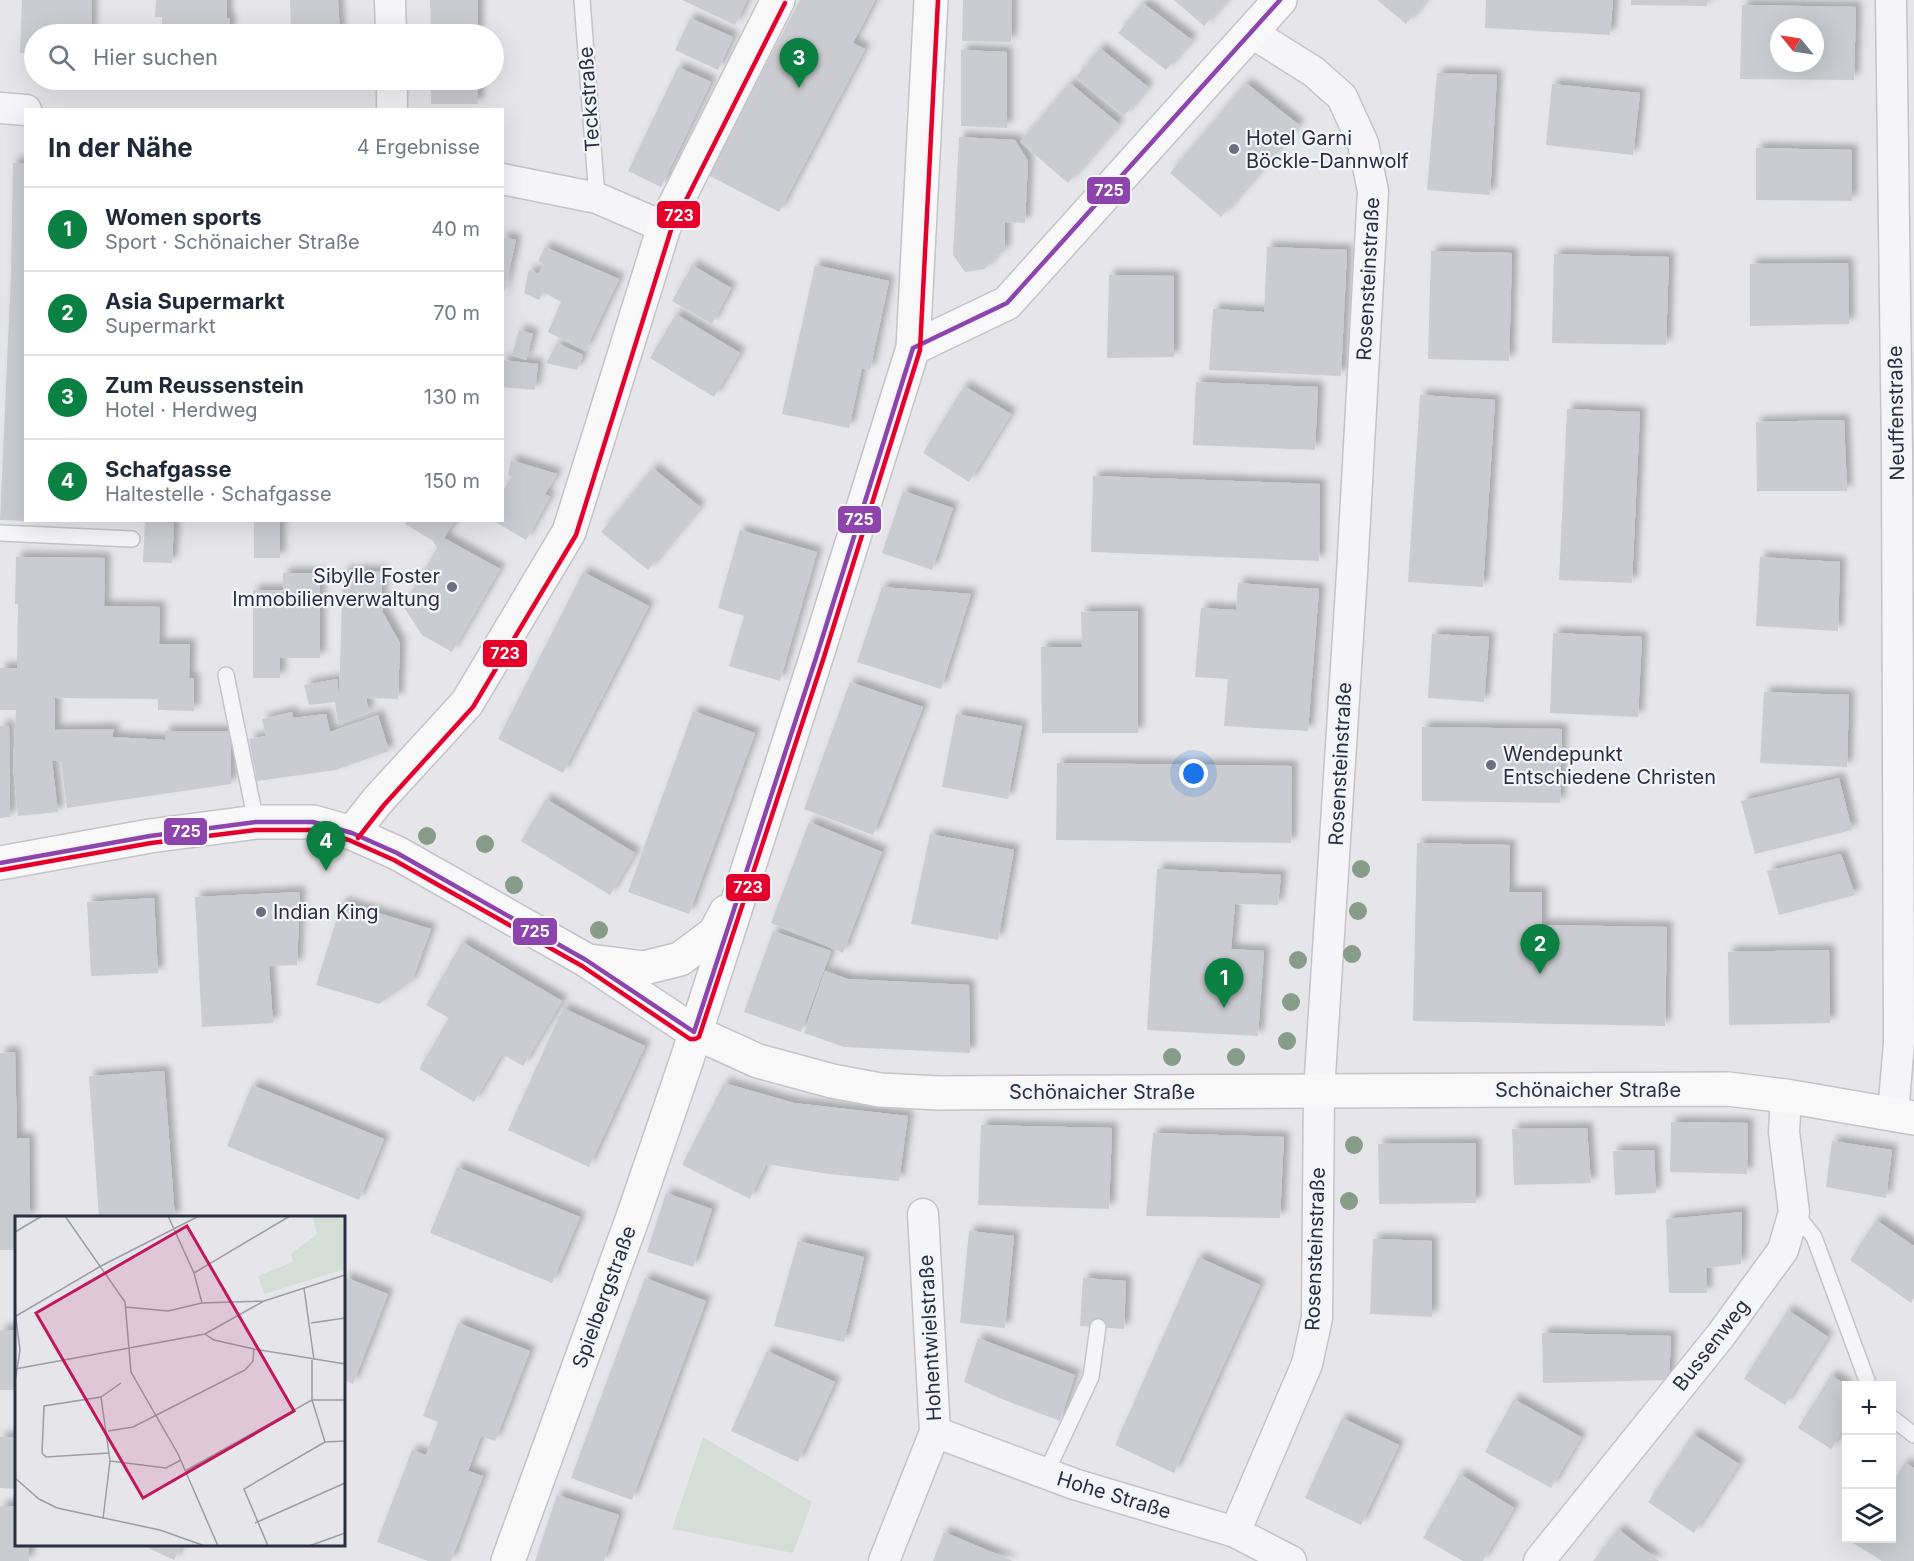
<!DOCTYPE html>
<html lang="de">
<meta charset="utf-8">
<style>
body{margin:0;font-family:Inter,sans-serif;background:#f6f6f7;color:#1f2937}
.controls{position:absolute;right:18px;bottom:18px;display:grid;overflow:hidden;border-radius:0px;box-shadow:0 6px 24px #0002}
.controls button{width:54px;height:54px;display:grid;place-items:center;padding:0;border:0;border-bottom:2px solid #e0e1e3;background:#fff;color:#1f2937;font:30px sans-serif}
.compass{position:absolute;left:1770px;top:18px;width:54px;height:54px;border-radius:50%;background:#fff;box-shadow:0 6px 24px #0002;rotate:300deg}
.you{position:absolute;left:1194px;top:774px;width:21px;height:21px;margin:-15px;border:4px solid #fff;border-radius:50%;background:#1a73e8;box-shadow:0 0 0 9px #1a73e833}
.badge{display:grid;place-items:center;width:39px;height:39px;border-radius:50%;background:#0b8043;color:#fff;font-size:20px;font-weight:700}
.pin{position:absolute;translate:-50% -50px;filter:drop-shadow(0 2px 3px #0008)}
.pin::after{content:'';position:absolute;top:32px;width:21px;height:18px;background:inherit;clip-path:polygon(0 0,100% 0,50% 100%)}
.list{margin:0;padding:0;list-style:none}
h2{display:flex;justify-content:space-between;align-items:center;height:78px;margin:0;padding:0 24px;font-size:26px}
h2 small{font-size:20px;font-weight:400;color:#747a83}
.list li{display:grid;grid-template-columns:39px 1fr auto;gap:18px;align-items:center;box-sizing:border-box;height:84px;padding:0 24px;border-top:2px solid #e0e1e3}
.list b{display:block;font-size:22px;white-space:nowrap}
.list p{margin:0;font-size:20px;white-space:nowrap;color:#747a83}
.list em{font-size:20px;font-style:normal;color:#747a83}
.icon{flex:none;width:33px;height:33px;fill:none;stroke:currentColor;stroke-width:2;stroke-linecap:round;stroke-linejoin:round}
.map{position:relative;flex:none;width:1914px;height:1561px;overflow:hidden}
.search{position:absolute;background:#fff;box-shadow:0 6px 24px #0002;left:24px;top:24px;width:480px;height:66px;display:flex;align-items:center;gap:15px;box-sizing:border-box;padding:0 21px;border-radius:33px;color:#747a83;font-size:22px}
.panel{position:absolute;background:#fff;box-shadow:0 6px 24px #0002;left:24px;top:108px;width:480px;height:414px;border-radius:0px}
.map>svg:first-child{display:block}
.green{fill:#d4ddd6}
.building{fill:#cbccd1;fill-rule:evenodd;filter:url(#shadow)}
.lines{fill:none;stroke-linecap:round;stroke-linejoin:round}
.lane-casing{stroke:#c4c4c8;stroke-width:18}
.street-casing{stroke:#c4c4c8;stroke-width:33}
.secondary-casing{stroke:#c4c4c8;stroke-width:36}
.lane{stroke:#f5f5f7;stroke-width:15}
.street{stroke:#f5f5f7;stroke-width:30}
.secondary{stroke:#f8f8f8;stroke-width:33}
.bus-1-casing{stroke:#f4f5f9;stroke-width:9}
.bus-2-casing{stroke:#f4f5f9;stroke-width:9}
.bus-1{stroke:#8e44ad;stroke-width:4.5}
.bus-2{stroke:#e4002b;stroke-width:4.5}
.tree{fill:#879c89}
.poi-dot{fill:#6c6f7e;stroke:#f4f5f9;stroke-width:2}
.labels{text-anchor:middle;dominant-baseline:central;stroke-width:4.5;stroke-linejoin:round;paint-order:stroke}
.street-label{font-size:20px;fill:#2b2f44;stroke:#f4f5f9}
.poi-label{font-size:20px;fill:#2b2f44;stroke:#f4f5f9;text-anchor:start}
.inset-road{fill:none;stroke:#9b9da8;stroke-width:1.5}
.view{fill:#c2185b;fill-opacity:0.15;stroke:#c2185b;stroke-width:3}
.inset-edge{fill:none;stroke:#2b2f44;stroke-width:3}
.line-badge{stroke:#f4f5f9;stroke-width:2}
.badge-label{font-size:16px;text-anchor:middle;font-weight:bold;fill:#fff}
</style>
<div class="map">
<svg width="1914" height="1561" viewBox="0 0 1914 1561">
<defs>
<filter id="shadow"><feDropShadow dx="5.5" dy="-5.5" stdDeviation="3" flood-color="#0004"/></filter>
</defs>
<rect width="100%" height="100%" fill="#e6e6ea"/>
<path class="green" d="M 703,1437 L 812,1502 L 793,1553 L 672,1529 Z"/>
<path class="building" d="M 22,0 L 92,0 L 91,34 L 34,34 L 34,54 L 20,53 Z
M 156,0 L 227,0 L 227,18 L 230,19 L 230,34 L 162,34 L 162,17 L 155,17 Z
M 290,0 L 338,0 L 340,34 L 291,34 Z
M 430,0 L 478,0 L 478,34 L 431,34 Z
M 682,0 L 747,0 L 735,25 Z
M 800,0 L 875,0 L 853,43 L 865,49 L 779,212 L 708,175 Z
M 963,0 L 1012,0 L 1011,42 L 962,41 Z
M 1174,0 L 1227,0 L 1204,26 Z
M 1377,0 L 1426,0 L 1406,24 Z
M 1486,0 L 1613,0 L 1610,35 L 1485,28 Z
M 1631,0 L 1708,0 L 1707,6 L 1631,5 Z
M 1143,3 L 1192,40 L 1166,70 L 1118,33 Z
M 1742,5 L 1856,7 L 1854,80 L 1740,79 ZM 1779,27 L 1815,27 L 1815,63 L 1779,63 Z
M 690,18 L 733,37 L 718,70 L 675,50 Z
M 1100,48 L 1148,87 L 1124,116 L 1076,77 Z
M 961,50 L 1007,52 L 1007,128 L 961,126 Z
M 678,67 L 711,82 L 661,187 L 628,171 Z
M 1437,73 L 1497,75 L 1490,195 L 1427,190 Z
M 161,80 L 229,80 L 229,87 L 161,85 Z
M 292,80 L 342,80 L 342,85 L 293,87 Z
M 431,80 L 478,80 L 478,104 L 431,104 Z
M 1070,83 L 1119,124 L 1068,183 L 1020,142 Z
M 1246,83 L 1299,125 L 1221,217 L 1170,173 Z
M 1552,84 L 1640,93 L 1633,155 L 1546,145 Z
M 959,137 L 1015,140 L 1028,161 L 1025,223 L 1005,222 L 1005,250 L 996,256 L 985,269 L 965,272 L 953,255 Z
M 1756,148 L 1852,150 L 1852,201 L 1756,200 Z
M 13,163 L 26,163 L 26,521 L 0,520 L 11,274 Z
M 502,237 L 516,240 L 503,297 L 502,297 Z
M 545,247 L 619,279 L 585,351 L 548,332 L 561,302 L 543,292 L 539,300 L 524,293 L 529,269 L 538,274 L 544,265 L 538,261 Z
M 1267,247 L 1347,250 L 1341,376 L 1209,370 L 1213,309 L 1264,312 Z
M 1431,251 L 1512,253 L 1509,361 L 1428,359 Z
M 1554,254 L 1669,257 L 1666,345 L 1552,343 Z
M 1848,263 L 1849,324 L 1750,326 L 1750,264 Z
M 692,265 L 731,288 L 712,324 L 672,301 Z
M 815,265 L 889,281 L 870,370 L 862,368 L 849,428 L 782,414 Z
M 1109,275 L 1174,276 L 1174,357 L 1107,358 Z
M 676,314 L 740,353 L 714,397 L 650,358 Z
M 519,330 L 533,334 L 526,360 L 512,355 Z
M 557,343 L 583,355 L 577,370 L 546,363 Z
M 502,360 L 538,364 L 535,390 L 502,387 Z
M 1196,382 L 1318,387 L 1315,450 L 1193,445 Z
M 964,386 L 1011,414 L 969,482 L 923,453 Z
M 1420,395 L 1495,400 L 1483,587 L 1408,582 Z
M 1567,409 L 1640,412 L 1632,583 L 1559,580 Z
M 1844,420 L 1847,491 L 1757,491 L 1756,422 Z
M 511,460 L 557,474 L 545,494 L 550,497 L 526,540 L 492,520 L 502,520 L 502,492 L 512,477 L 508,475 Z
M 653,468 L 700,507 L 648,570 L 601,532 Z
M 1093,476 L 1320,484 L 1319,561 L 1091,552 Z
M 903,491 L 953,508 L 932,570 L 882,553 Z
M 254,520 L 280,520 L 280,558 L 254,558 Z
M 407,520 L 455,520 L 444,538 L 500,569 L 452,652 L 422,635 L 403,606 L 437,548 L 433,541 L 405,524 Z
M 145,521 L 174,523 L 172,563 L 143,562 Z
M 740,530 L 817,552 L 780,681 L 729,666 L 744,616 L 718,608 Z
M 16,557 L 105,558 L 104,606 L 160,607 L 159,644 L 190,644 L 189,678 L 194,678 L 194,711 L 158,710 L 158,699 L 55,698 L 55,730 L 114,729 L 112,737 L 165,740 L 165,731 L 230,731 L 231,784 L 67,808 L 61,761 L 52,761 L 58,812 L 18,816 L 13,765 L 16,710 L 0,710 L 0,668 L 17,668 L 18,604 L 15,604 Z
M 1760,557 L 1840,562 L 1838,631 L 1756,626 Z
M 343,571 L 381,571 L 383,613 L 400,643 L 398,699 L 366,698 L 369,712 L 338,724 L 335,702 L 309,705 L 304,685 L 337,679 L 339,697 Z
M 583,572 L 649,606 L 563,773 L 498,739 Z
M 283,573 L 320,573 L 320,658 L 280,658 L 280,678 L 253,678 L 253,590 L 283,590 Z
M 1238,583 L 1319,589 L 1308,731 L 1224,726 L 1228,679 L 1195,677 L 1201,608 L 1236,610 Z
M 882,587 L 971,594 L 941,689 L 857,662 Z
M 1138,611 L 1138,733 L 1042,733 L 1041,647 L 1082,647 L 1081,612 Z
M 1553,633 L 1642,637 L 1638,717 L 1550,713 Z
M 1432,634 L 1489,637 L 1484,702 L 1428,698 Z
M 850,682 L 923,707 L 873,835 L 804,809 Z
M 1764,692 L 1849,695 L 1847,767 L 1760,763 Z
M 693,711 L 755,733 L 689,914 L 628,892 Z
M 292,712 L 293,718 L 326,714 L 330,732 L 378,715 L 389,751 L 336,770 L 257,781 L 249,739 L 266,736 L 262,719 Z
M 956,714 L 1022,726 L 1008,799 L 942,787 Z
M 0,726 L 9,726 L 10,817 L 0,818 Z
M 1422,727 L 1562,729 L 1560,803 L 1422,801 Z
M 1057,763 L 1292,766 L 1291,843 L 1056,840 Z
M 1839,778 L 1852,830 L 1755,854 L 1741,801 Z
M 546,799 L 635,853 L 610,895 L 521,841 Z
M 809,822 L 882,852 L 843,953 L 771,923 Z
M 930,834 L 1014,850 L 998,940 L 911,924 Z
M 1417,843 L 1510,845 L 1509,892 L 1542,892 L 1542,925 L 1667,927 L 1665,1026 L 1413,1021 Z
M 1841,854 L 1855,895 L 1779,915 L 1767,871 Z
M 1157,869 L 1281,875 L 1278,905 L 1235,904 L 1231,949 L 1264,951 L 1258,1036 L 1147,1030 Z
M 300,892 L 297,965 L 269,966 L 273,1023 L 202,1027 L 195,897 Z
M 154,898 L 158,973 L 91,976 L 87,902 Z
M 342,902 L 431,929 L 412,981 L 379,1004 L 316,985 Z
M 773,931 L 831,951 L 801,1032 L 744,1012 Z
M 462,942 L 562,1001 L 523,1066 L 502,1054 L 474,1102 L 419,1069 L 449,1018 L 426,1005 Z
M 1829,950 L 1830,1023 L 1729,1025 L 1728,952 Z
M 825,971 L 848,979 L 969,985 L 970,1053 L 844,1047 L 804,1033 Z
M 563,1008 L 645,1046 L 589,1167 L 508,1130 Z
M 15,1052 L 17,1138 L 29,1138 L 30,1218 L 16,1218 L 16,1250 L 0,1250 L 0,1053 Z
M 164,1071 L 175,1218 L 99,1218 L 89,1076 Z
M 724,1083 L 794,1103 L 908,1116 L 899,1181 L 829,1174 L 766,1164 L 750,1199 L 682,1165 Z
M 252,1085 L 384,1139 L 359,1200 L 227,1146 Z
M 1671,1122 L 1748,1123 L 1747,1174 L 1670,1172 Z
M 981,1125 L 1112,1128 L 1109,1209 L 978,1205 Z
M 1587,1128 L 1591,1183 L 1514,1185 L 1512,1129 Z
M 1153,1133 L 1284,1137 L 1280,1218 L 1146,1216 Z
M 1832,1141 L 1892,1150 L 1886,1198 L 1826,1187 Z
M 1476,1143 L 1476,1203 L 1379,1204 L 1378,1144 Z
M 1654,1150 L 1656,1193 L 1615,1195 L 1613,1151 Z
M 457,1167 L 580,1217 L 552,1283 L 430,1233 Z
M 666,1193 L 712,1209 L 693,1267 L 647,1252 Z
M 1742,1212 L 1741,1264 L 1706,1268 L 1707,1293 L 1669,1293 L 1666,1219 Z
M 1876,1220 L 1914,1246 L 1914,1298 L 1911,1303 L 1850,1260 Z
M 969,1231 L 1014,1236 L 1005,1328 L 960,1323 Z
M 1373,1239 L 1432,1241 L 1432,1317 L 1370,1314 Z
M 798,1241 L 864,1257 L 844,1342 L 774,1326 Z
M 1198,1257 L 1260,1285 L 1174,1473 L 1115,1445 Z
M 344,1277 L 388,1294 L 353,1384 L 344,1380 Z
M 645,1278 L 706,1301 L 632,1500 L 571,1478 Z
M 1083,1278 L 1126,1281 L 1124,1329 L 1080,1326 Z
M 1788,1310 L 1828,1337 L 1785,1405 L 1744,1379 Z
M 458,1323 L 530,1351 L 495,1441 L 481,1436 L 468,1471 L 483,1476 L 451,1561 L 428,1561 L 377,1542 L 412,1450 L 426,1455 L 438,1422 L 423,1416 Z
M 0,1330 L 16,1330 L 16,1390 L 0,1390 Z
M 1542,1333 L 1671,1336 L 1669,1380 L 1543,1383 Z
M 978,1338 L 1075,1375 L 1060,1421 L 1002,1399 L 964,1382 Z
M 767,1351 L 835,1382 L 798,1462 L 731,1431 Z
M 1831,1375 L 1846,1385 L 1846,1424 L 1831,1449 L 1798,1428 Z
M 1514,1399 L 1581,1437 L 1551,1488 L 1485,1452 Z
M 1342,1418 L 1399,1445 L 1361,1525 L 1305,1498 Z
M 1693,1434 L 1739,1464 L 1694,1533 L 1648,1502 Z
M 0,1437 L 16,1437 L 16,1489 L 0,1488 Z
M 1905,1463 L 1914,1468 L 1914,1561 L 1882,1561 L 1853,1543 L 1856,1539 L 1892,1539 L 1892,1484 Z
M 1460,1474 L 1514,1508 L 1483,1561 L 1463,1561 L 1423,1538 Z
M 557,1495 L 619,1515 L 604,1561 L 535,1561 Z
M 0,1506 L 16,1506 L 16,1545 L 29,1545 L 29,1561 L 0,1561 Z
M 1618,1529 L 1659,1561 L 1593,1561 Z
M 944,1532 L 1013,1561 L 933,1561 Z
M 142,1545 L 182,1545 L 174,1560 Z"/>
<g class="lines">
<g class="lane-casing">
<path id="lane" d="M 582,0 L 597,198
M 0,533 L 132,539
M 226,675 L 256,822
M 1794,1212 L 1814,1237 L 1869,1386
M 1892,1418 L 1914,1435
M 1046,1473 L 1091,1377 L 1098,1327"/>
</g>
<g class="street-casing">
<path id="street" d="M 390,0 L 391,34
M 1891,0 L 1897,452 L 1899,1043 L 1893,1113
M 392,80 L 392,110
M 0,108 L 26,110
M 502,179 L 597,198 L 664,227
M 935,1432 L 1074,1484 L 1235,1532 L 1291,1561
M 1235,1532 L 1307,1364 L 1317,1318 L 1319,1091 L 1352,573 L 1373,191 L 1363,143 L 1342,97 L 1314,72 L 1252,33
M 884,1561 L 935,1432 L 923,1214
M 1539,1561 L 1721,1335 L 1783,1250 L 1794,1212 L 1784,1132 L 1786,1096"/>
</g>
<g class="secondary-casing">
<path id="secondary" d="M 913,348 L 1007,303 L 1280,0
M 352,833 L 378,800 L 467,703 L 569,532 L 664,227 L 778,0
M 0,863 L 150,836 L 256,822 L 313,822 L 352,833 L 397,853 L 586,960 L 694,1032 L 758,1061 L 832,1081 L 880,1090 L 939,1093 L 1728,1089 L 1786,1096 L 1914,1118
M 590,961 L 644,968 L 680,959 L 715,933 L 726,912
M 508,1561 L 633,1217 L 688,1056 L 816,658 L 913,348 L 931,0"/>
</g>
<use href="#lane" class="lane"/>
<use href="#street" class="street"/>
<use href="#secondary" class="secondary"/>
<g class="bus-1-casing">
<path id="bus-1" d="M 913,348 L 1007,303 L 1280,0
M 0,863 L 150,836 L 256,822 L 313,822 L 352,833 L 397,853 L 586,960 L 694,1032
M 694,1032 L 816,658 L 913,348"/>
</g>
<g class="bus-2-casing">
<path id="bus-2" d="M 358,838 L 384,805 L 473,707 L 576,535 L 671,230 L 785,3
M 1,870 L 151,843 L 256,830 L 312,830 L 349,840 L 394,860 L 582,966 L 690,1039 L 695,1039 L 699,1037 L 823,660 L 920,350 L 938,0"/>
</g>
<use href="#bus-1" class="bus-1"/>
<use href="#bus-2" class="bus-2"/>
</g>
<g class="tree">
<circle cx="427" cy="836" r="9"/>
<circle cx="485" cy="844" r="9"/>
<circle cx="1361" cy="869" r="9"/>
<circle cx="514" cy="885" r="9"/>
<circle cx="1358" cy="911" r="9"/>
<circle cx="599" cy="930" r="9"/>
<circle cx="1352" cy="954" r="9"/>
<circle cx="1298" cy="960" r="9"/>
<circle cx="1291" cy="1002" r="9"/>
<circle cx="1287" cy="1041" r="9"/>
<circle cx="1172" cy="1057" r="9"/>
<circle cx="1236" cy="1057" r="9"/>
<circle cx="1354" cy="1145" r="9"/>
<circle cx="1349" cy="1201" r="9"/>
</g>
<g class="poi-dot">
<circle cx="1234" cy="149" r="6"/>
<circle cx="452" cy="587" r="6"/>
<circle cx="1491" cy="765" r="6"/>
<circle cx="261" cy="912" r="6"/>
</g>
<g class="labels">
<g class="street-label">
<text transform="translate(589 99) rotate(-94)">Teckstraße</text>
<text transform="translate(1368 279) rotate(-87)">Rosensteinstraße</text>
<text transform="translate(1896 413) rotate(-91)">Neuffenstraße</text>
<text transform="translate(1340 764) rotate(-87)">Rosensteinstraße</text>
<text x="1588" y="1090">Schönaicher Straße</text>
<text x="1102" y="1092">Schönaicher Straße</text>
<text transform="translate(1315 1249) rotate(-88)">Rosensteinstraße</text>
<text transform="translate(604 1297) rotate(-70)">Spielbergstraße</text>
<text transform="translate(930 1338) rotate(-93)">Hohentwielstraße</text>
<text transform="translate(1711 1345) rotate(-52)">Bussenweg</text>
<text transform="translate(1114 1495) rotate(17)">Hohe Straße</text>
</g>
<g class="poi-label">
<text x="1246" y="138">Hotel Garni<tspan x="1246" dy="23">Böckle-Dannwolf</tspan></text>
<text x="440" y="576" text-anchor="end">Sibylle Foster<tspan x="440" dy="23">Immobilienverwaltung</tspan></text>
<text x="1503" y="754">Wendepunkt<tspan x="1503" dy="23">Entschiedene Christen</tspan></text>
<text x="273" y="912">Indian King</text>
</g>
</g>
<g transform="translate(15 1216)">
<rect width="330" height="330" fill="#e6e6ea"/>
<path d="M 297,0 L 330,0 L 330,53 L 249,78 L 243,60 L 278,46 L 276,38 L 302,18 Z" fill="#d4ddd6"/>
<path class="inset-road" d="M 50,0 L 110,86 L 116,156 L 163,238 L 203,330M 153,0 L 179,57 L 187,87M 0,16 L 27,0M 179,57 L 275,0M 289,72 L 299,144M 111,91 L 153,95 L 187,87 L 249,85 L 330,59M 0,95 L 5,134 L 0,166M 1,100 L 86,50 L 184,0M 296,107 L 330,102M 190,118 L 199,124 L 239,133 L 330,148M 0,153 L 190,118 L 249,85M 86,181 L 95,245 L 88,303M 330,184 L 297,184 L 310,226 L 330,225M 93,215 L 118,211 L 230,154 L 238,145 L 239,133M 94,237 L 31,241 L 27,237 L 29,190 L 86,181 L 106,167M 95,245 L 151,252 L 166,244M 170,255 L 297,184 L 297,144M 0,262 L 24,283 L 42,292 L 145,314 L 190,330M 240,307 L 330,267M 253,330 L 229,273 L 310,226M 294,330 L 330,317"/>
<path class="view" d="M 172,10 L 279,195 L 128,282 L 21,97 Z"/>
<rect width="330" height="330" class="inset-edge"/>
</g>
<g class="line-badge">
<rect x="1086" y="176" width="45" height="29" rx="6" fill="#8e44ad"/>
<rect x="656" y="200" width="45" height="29" rx="6" fill="#e4002b"/>
<rect x="837" y="505" width="45" height="29" rx="6" fill="#8e44ad"/>
<rect x="482" y="639" width="46" height="29" rx="6" fill="#e4002b"/>
<rect x="163" y="817" width="45" height="29" rx="6" fill="#8e44ad"/>
<rect x="725" y="873" width="46" height="29" rx="6" fill="#e4002b"/>
<rect x="512" y="917" width="46" height="29" rx="6" fill="#8e44ad"/>
</g>
<g class="badge-label">
<text x="1109" y="196">725</text>
<text x="679" y="221">723</text>
<text x="859" y="525">725</text>
<text x="505" y="659">723</text>
<text x="186" y="837">725</text>
<text x="748" y="893">723</text>
<text x="535" y="937">725</text>
</g>
</svg>
<div class="controls">
<button>+</button>
<button>−</button>
<button><svg class="icon" aria-label="layers" viewBox="0 0 24 24"><path d="M12 4l9 5-9 5-9-5zM3 14l9 5 9-5"/></svg></button>
</div>
<svg class="compass" viewBox="-18 -18 36 36"><path d="M0-13l5 13h-10z" fill="#e53935"/><path d="M0 13l5-13h-10z" fill="#747a83"/></svg>
<div class="you"></div>
<div class="pin badge" style="left:1224px;top:1008px">1</div>
<div class="pin badge" style="left:1540px;top:974px">2</div>
<div class="pin badge" style="left:799px;top:88px">3</div>
<div class="pin badge" style="left:326px;top:871px">4</div>
<div class="search"><svg class="icon" aria-label="search" viewBox="0 0 24 24"><circle cx="10" cy="10" r="6"/><path d="M15 15l6 6"/></svg>Hier suchen</div>
<section class="panel">
<h2>In der Nähe<small>4 Ergebnisse</small></h2>
<ul class="list">
<li><span class="badge">1</span><div><b>Women sports</b><p>Sport · Schönaicher Straße</p></div><em>40 m</em></li>
<li><span class="badge">2</span><div><b>Asia Supermarkt</b><p>Supermarkt</p></div><em>70 m</em></li>
<li><span class="badge">3</span><div><b>Zum Reussenstein</b><p>Hotel · Herdweg</p></div><em>130 m</em></li>
<li><span class="badge">4</span><div><b>Schafgasse</b><p>Haltestelle · Schafgasse</p></div><em>150 m</em></li>
</ul>
</section>
</div>
